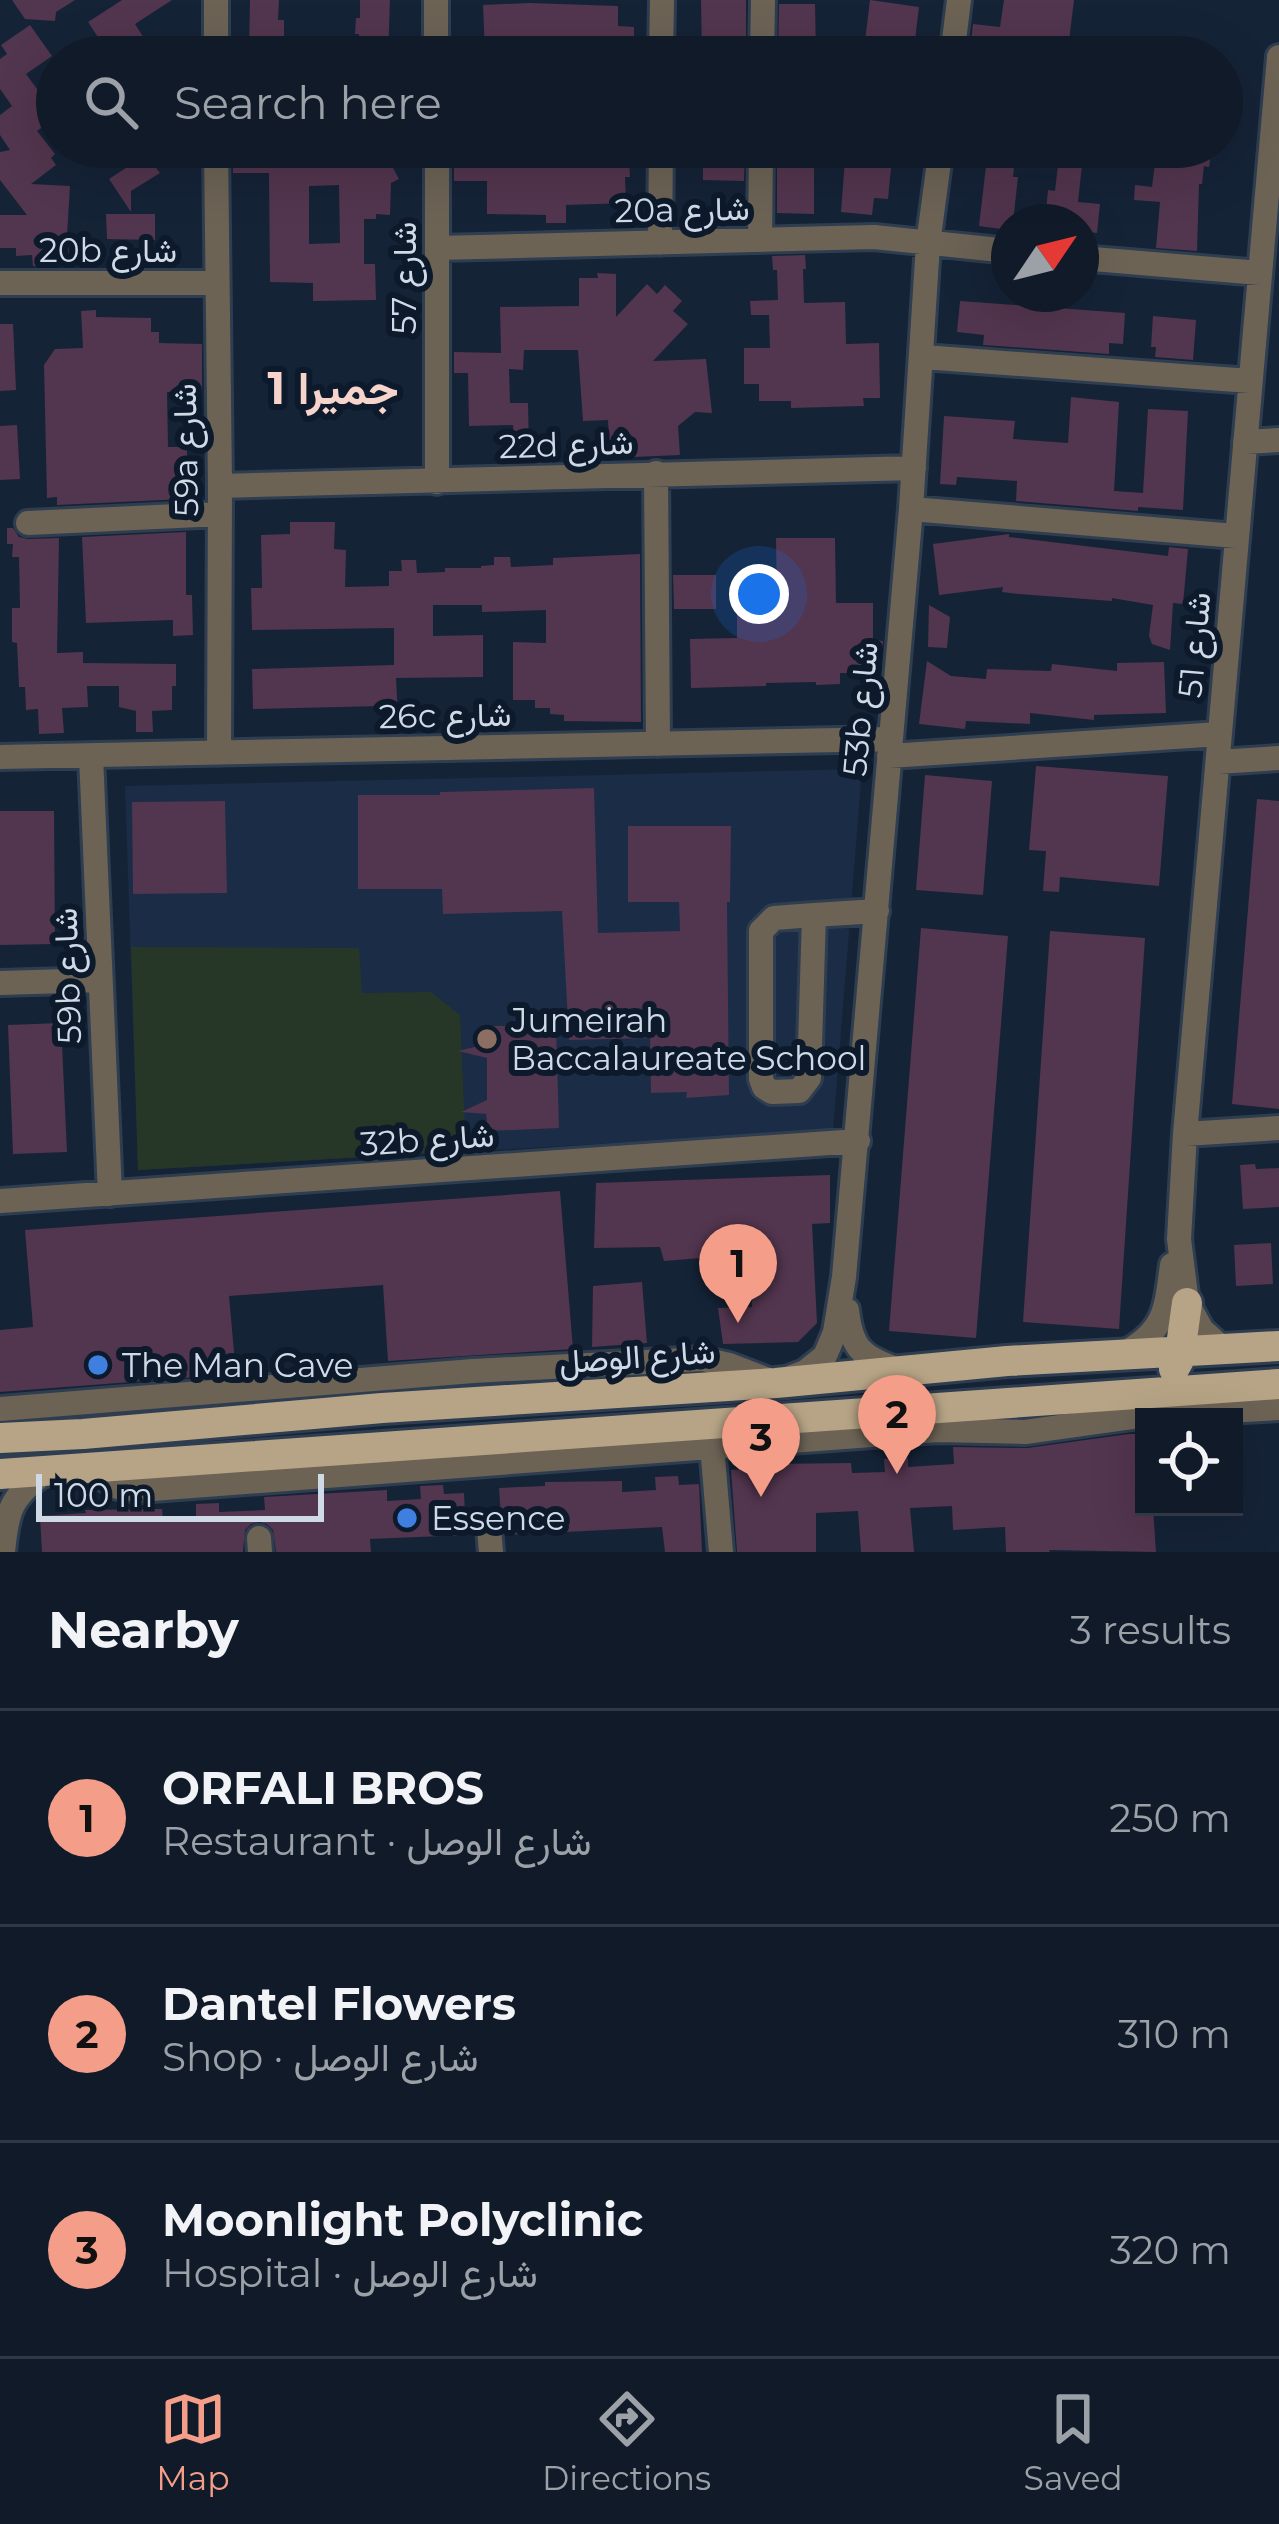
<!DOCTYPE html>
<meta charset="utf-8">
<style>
body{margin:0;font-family:Montserrat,Vazirmatn,sans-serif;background:#192331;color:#f1f3f6}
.controls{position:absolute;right:36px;bottom:36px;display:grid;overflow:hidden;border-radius:0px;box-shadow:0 12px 48px #0002}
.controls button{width:108px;height:108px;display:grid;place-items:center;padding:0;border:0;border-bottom:3px solid #303846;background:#101a29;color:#f1f3f6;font:60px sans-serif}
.compass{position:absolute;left:991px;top:204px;width:108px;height:108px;border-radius:50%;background:#101a29;box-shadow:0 12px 48px #0002;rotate:55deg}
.scale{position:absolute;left:36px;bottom:30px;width:288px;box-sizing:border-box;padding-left:12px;border:6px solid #d0dae7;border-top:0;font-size:33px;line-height:42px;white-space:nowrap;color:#d0dae7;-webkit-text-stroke:9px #0c1a2c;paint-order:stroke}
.you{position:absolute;left:759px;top:594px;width:42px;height:42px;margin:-30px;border:9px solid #fff;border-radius:50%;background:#1a73e8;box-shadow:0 0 0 18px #1a73e833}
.badge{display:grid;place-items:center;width:78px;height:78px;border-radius:50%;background:#f49e89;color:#111;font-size:39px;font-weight:700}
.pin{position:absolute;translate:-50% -99px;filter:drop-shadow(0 3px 6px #0008)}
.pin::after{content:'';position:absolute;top:63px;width:42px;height:36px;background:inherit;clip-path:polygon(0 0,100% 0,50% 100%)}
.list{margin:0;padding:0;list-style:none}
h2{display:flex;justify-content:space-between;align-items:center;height:156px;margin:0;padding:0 48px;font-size:51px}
h2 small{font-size:39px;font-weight:400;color:#9ca1a8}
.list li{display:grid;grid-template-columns:78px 1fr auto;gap:36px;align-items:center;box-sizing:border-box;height:216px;padding:0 48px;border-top:3px solid #303846}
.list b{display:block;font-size:45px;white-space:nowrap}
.list p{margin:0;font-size:39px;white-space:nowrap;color:#9ca1a8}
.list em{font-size:39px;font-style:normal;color:#9ca1a8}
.icon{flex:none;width:66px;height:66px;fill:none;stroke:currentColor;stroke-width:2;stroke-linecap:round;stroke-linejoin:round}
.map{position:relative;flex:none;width:1279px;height:1552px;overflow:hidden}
.search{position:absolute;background:#101a29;box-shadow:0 12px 48px #0002;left:36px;right:36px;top:36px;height:132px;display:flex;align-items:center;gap:30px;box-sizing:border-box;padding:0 42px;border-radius:66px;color:#9ca1a8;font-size:45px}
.sheet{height:804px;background:#101a29}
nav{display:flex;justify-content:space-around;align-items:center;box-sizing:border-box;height:168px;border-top:3px solid #303846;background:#101a29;font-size:33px;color:#9ca1a8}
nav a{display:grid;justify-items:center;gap:6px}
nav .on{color:#f49e89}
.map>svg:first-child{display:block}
.built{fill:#1a2c46}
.green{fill:#273727}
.building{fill:#52354e;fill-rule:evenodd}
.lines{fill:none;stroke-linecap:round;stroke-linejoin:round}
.minor-casing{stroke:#2f3d50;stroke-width:30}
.major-casing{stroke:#2f3d50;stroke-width:36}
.minor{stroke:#6c6355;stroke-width:24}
.major{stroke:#b7a486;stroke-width:30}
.education-dot{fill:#8d6e63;stroke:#0c1a2c;stroke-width:4.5}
.shop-dot{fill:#3f7fe0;stroke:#0c1a2c;stroke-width:4.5}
.labels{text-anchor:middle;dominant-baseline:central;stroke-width:12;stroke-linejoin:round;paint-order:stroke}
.street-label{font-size:33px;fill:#d0dae7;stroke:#0c1a2c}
.poi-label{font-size:33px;fill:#d0dae7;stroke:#0c1a2c;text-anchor:start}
.district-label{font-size:45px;font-weight:bold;fill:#f6d4cc;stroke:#0c1a2c}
</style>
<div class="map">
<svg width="1279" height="1552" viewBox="0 0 1279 1552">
<rect width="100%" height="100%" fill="#152337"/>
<path class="built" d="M 862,769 L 833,1131 L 138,1170 L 125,786 Z"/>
<path class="green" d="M 131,947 L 359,948 L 362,993 L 431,992 L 460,1015 L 466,1151 L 138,1170 Z"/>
<path class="building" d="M 12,0 L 75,0 L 56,12 L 55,21 L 25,19 Z
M 122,0 L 172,0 L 135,24 L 156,57 L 111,57 L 88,22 Z
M 250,0 L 279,0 L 278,20 L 284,20 L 284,36 L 271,36 L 271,50 L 249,50 Z
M 360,0 L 390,0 L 388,57 L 358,57 L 359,34 L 355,34 L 356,18 L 360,18 Z
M 701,0 L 746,0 L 746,57 L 702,57 Z
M 870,0 L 919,7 L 913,57 L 863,57 Z
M 1004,0 L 1074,0 L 1067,57 L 1007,57 L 1009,47 L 971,41 L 973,24 L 1000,27 Z
M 529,3 L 618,6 L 618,26 L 634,27 L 634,42 L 618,42 L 618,57 L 505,57 L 504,51 L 485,51 L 483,5 Z
M 779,4 L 815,4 L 816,57 L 778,57 Z
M 30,25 L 52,56 L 26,74 L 57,116 L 37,131 L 55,154 L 51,158 L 56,165 L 31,184 L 70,186 L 67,235 L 70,266 L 33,266 L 32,255 L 16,256 L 16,248 L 0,248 L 0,215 L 27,215 L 0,180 L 0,152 L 10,150 L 0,135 L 0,115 L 12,106 L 0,89 L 0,59 L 7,54 L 1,45 Z
M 478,147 L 613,147 L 613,159 L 629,159 L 630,177 L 625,177 L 626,203 L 566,205 L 566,223 L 546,223 L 546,215 L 487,214 L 487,181 L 454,181 L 454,161 L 478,161 Z
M 703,147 L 745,147 L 744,181 L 703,180 Z
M 777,147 L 814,147 L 814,214 L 777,213 Z
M 846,147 L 893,147 L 888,199 L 874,198 L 872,215 L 841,212 Z
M 975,147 L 1016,147 L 1013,177 L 1018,177 L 1013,222 L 1009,222 L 1009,230 L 979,226 L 986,166 L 973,165 Z
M 1060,147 L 1106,147 L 1104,167 L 1082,165 L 1078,202 L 1100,204 L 1097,233 L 1081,231 L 1081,222 L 1045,222 L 1048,190 L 1055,191 Z
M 1157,147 L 1212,147 L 1209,167 L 1204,166 L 1202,184 L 1199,184 L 1197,251 L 1156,248 L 1160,202 L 1134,200 L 1135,185 L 1152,187 Z
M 132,151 L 152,151 L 159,163 L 154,165 L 160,173 L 131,191 L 131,212 L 109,179 L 138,160 Z
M 233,152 L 331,152 L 331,158 L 387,157 L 399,179 L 391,183 L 390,215 L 376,214 L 376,219 L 364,219 L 364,264 L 375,264 L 376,300 L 313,301 L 313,283 L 270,282 L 269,173 L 233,173 ZM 339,185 L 340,243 L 309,244 L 309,186 Z
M 106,214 L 155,214 L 155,240 L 107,239 Z
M 805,255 L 806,269 L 803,269 L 804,303 L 845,302 L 846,344 L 879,343 L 880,398 L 863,398 L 864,406 L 791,408 L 791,401 L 759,401 L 759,384 L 744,384 L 744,348 L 770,348 L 769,315 L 751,315 L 750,301 L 778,300 L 777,270 L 773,270 L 772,256 Z
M 597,273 L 616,274 L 616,317 L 647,284 L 657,294 L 665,285 L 682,301 L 673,311 L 688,324 L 653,361 L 706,359 L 712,413 L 695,412 L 678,426 L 680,455 L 610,458 L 608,420 L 583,421 L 578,350 L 524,350 L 523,370 L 509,369 L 510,403 L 528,403 L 529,447 L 514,448 L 513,425 L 469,426 L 468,373 L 454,373 L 454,352 L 501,353 L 500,307 L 579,306 L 579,278 L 598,278 Z
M 960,301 L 1125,313 L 1123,344 L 1109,343 L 1109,354 L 983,345 L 984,335 L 957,332 Z
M 96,310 L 96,317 L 151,318 L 151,332 L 159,332 L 159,343 L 202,344 L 202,392 L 167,392 L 168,447 L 187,447 L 187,467 L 183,467 L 184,499 L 57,505 L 57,497 L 47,498 L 44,365 L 55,349 L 83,348 L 81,311 Z
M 1153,316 L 1196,320 L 1193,360 L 1155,357 L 1156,347 L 1151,347 Z
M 0,324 L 13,324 L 16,390 L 0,391 Z
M 1071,397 L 1119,402 L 1114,491 L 1143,493 L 1148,409 L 1188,411 L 1183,510 L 1138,507 L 1138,511 L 1016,501 L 1017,481 L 957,477 L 956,485 L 940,484 L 944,416 L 1015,421 L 1013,439 L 1068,443 Z
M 17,425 L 20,479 L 0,480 L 0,426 Z
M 290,522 L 335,522 L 334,549 L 346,550 L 345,587 L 389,586 L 389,571 L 402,571 L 401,560 L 416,560 L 417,573 L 445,572 L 445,568 L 481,568 L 481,566 L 494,565 L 494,557 L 510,557 L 511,567 L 553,565 L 553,558 L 640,554 L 641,722 L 564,721 L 564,715 L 550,714 L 550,708 L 535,708 L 535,700 L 513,700 L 513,642 L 546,643 L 546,610 L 482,612 L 482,605 L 433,605 L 433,636 L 483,635 L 483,677 L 396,678 L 398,716 L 382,717 L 382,706 L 253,709 L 252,669 L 394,665 L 394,628 L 252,630 L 251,588 L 262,588 L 261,535 L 290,534 Z
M 7,528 L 13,528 L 19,537 L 28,539 L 59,538 L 57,653 L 83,652 L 83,663 L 176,664 L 176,686 L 172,686 L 172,710 L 152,711 L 153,732 L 136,732 L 136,711 L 119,707 L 119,686 L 87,686 L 88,707 L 62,708 L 64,733 L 39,734 L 38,709 L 26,710 L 25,687 L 19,687 L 17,643 L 12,642 L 12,608 L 20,608 L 19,557 L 12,557 L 13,544 L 7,544 Z
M 186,532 L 186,595 L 192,595 L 193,635 L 173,636 L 173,620 L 86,623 L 82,537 Z
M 1009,534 L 1009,537 L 1168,556 L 1169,547 L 1188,549 L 1183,604 L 1173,603 L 1170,650 L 1152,644 L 1149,636 L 1153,605 L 1112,598 L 1112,601 L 1019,594 L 1002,592 L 1003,587 L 939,595 L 933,544 Z
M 776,538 L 835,538 L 836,603 L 873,603 L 873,640 L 883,641 L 880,673 L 851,671 L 851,673 L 840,673 L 840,684 L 816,685 L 816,682 L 766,683 L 766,686 L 691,688 L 690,639 L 737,638 L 737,604 L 777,604 Z
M 673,575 L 716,575 L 716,609 L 674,609 Z
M 929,605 L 950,617 L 947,648 L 928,647 Z
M 927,661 L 951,676 L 986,679 L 987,669 L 1051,671 L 1052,664 L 1117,671 L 1117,663 L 1164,662 L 1166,713 L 1094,715 L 1094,720 L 1030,713 L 1030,724 L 966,721 L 965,729 L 919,724 Z
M 1036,766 L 1168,776 L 1159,886 L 1060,877 L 1059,892 L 1043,891 L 1046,851 L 1029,850 Z
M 925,775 L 992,781 L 983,895 L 916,890 Z
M 594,788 L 598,933 L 680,931 L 679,902 L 628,902 L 628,826 L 731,826 L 730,902 L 727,902 L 729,1095 L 686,1098 L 687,1092 L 651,1093 L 650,1038 L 569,1040 L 562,911 L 443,914 L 442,889 L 358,889 L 358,795 L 440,795 L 440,792 Z
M 1257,799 L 1279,801 L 1279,1109 L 1232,1104 Z
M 225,801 L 227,893 L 133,894 L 132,802 Z
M 0,811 L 54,811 L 55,944 L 0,945 Z
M 921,928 L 1008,936 L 976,1338 L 889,1331 Z
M 1050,931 L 1145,938 L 1119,1329 L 1023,1322 Z
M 61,1023 L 67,1152 L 13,1154 L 8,1025 Z
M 486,1026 L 556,1026 L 559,1128 L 488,1131 L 486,1114 L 461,1112 L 487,1100 L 487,1058 L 458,1051 L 486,1044 Z
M 1255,1164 L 1256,1169 L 1279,1168 L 1279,1207 L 1243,1209 L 1240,1165 Z
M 830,1175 L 830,1223 L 812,1224 L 817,1323 L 798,1342 L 723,1344 L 718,1308 L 752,1307 L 750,1254 L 664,1261 L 660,1247 L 594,1248 L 596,1183 Z
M 560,1191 L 573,1349 L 388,1361 L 383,1285 L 229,1296 L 236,1374 L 0,1392 L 0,1330 L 33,1327 L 25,1230 Z
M 1271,1243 L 1273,1284 L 1236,1286 L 1234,1245 Z
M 642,1282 L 647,1343 L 592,1347 L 593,1286 Z
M 1129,1434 L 1136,1434 L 1136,1446 L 1144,1445 L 1144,1509 L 1153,1508 L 1156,1552 L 1049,1550 L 1050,1552 L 1006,1552 L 1005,1527 L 953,1530 L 952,1506 L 910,1508 L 914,1552 L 861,1552 L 858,1511 L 816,1513 L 816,1552 L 737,1552 L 731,1470 L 774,1467 L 774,1464 L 851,1463 L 852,1473 L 885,1472 L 884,1459 L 908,1458 L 908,1467 L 954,1464 L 953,1447 L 1027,1448 Z
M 678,1476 L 679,1485 L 699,1484 L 702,1552 L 665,1552 L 662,1527 L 506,1535 L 501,1518 L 499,1488 L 545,1486 L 545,1482 L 622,1481 L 622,1492 L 656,1490 L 655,1477 Z
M 443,1485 L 444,1494 L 464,1493 L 466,1535 L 370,1539 L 371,1552 L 276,1552 L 273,1530 L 267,1524 L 259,1522 L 251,1524 L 245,1530 L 243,1552 L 42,1552 L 40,1516 L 86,1513 L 85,1510 L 162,1509 L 163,1519 L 196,1517 L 196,1504 L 219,1503 L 219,1512 L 265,1510 L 264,1497 L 387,1490 L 387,1501 L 421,1499 L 420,1486 Z"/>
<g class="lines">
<g class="minor-casing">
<path id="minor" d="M 436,0 L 436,57
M 216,57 L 216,0
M 661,57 L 662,0
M 762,57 L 763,0
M 952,57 L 959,0
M 216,147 L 220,486 L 219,753
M 437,147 L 437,482
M 760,240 L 761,147
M 660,243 L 661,147
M 437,248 L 874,237 L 1009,251
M 1081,258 L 1260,273
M 0,283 L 215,283
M 923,357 L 1250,381
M 1245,442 L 1279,440
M 656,473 L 658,744
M 220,486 L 914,468
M 911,509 L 1236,536
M 28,523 L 220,514
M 91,756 L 110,1194
M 889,756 L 1220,734
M 0,757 L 891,739
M 1218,762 L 1279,758
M 814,915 L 809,1078 L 799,1091 L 772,1092 L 764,1087 L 761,1079 L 761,931 L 774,918 Z
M 814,915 L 877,911
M 0,983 L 100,980
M 1185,1134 L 1279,1128
M 0,1201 L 858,1141
M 847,1310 C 851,1347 861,1357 896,1369
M 1223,1349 L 1202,1330 L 1187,1303 L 1179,1239 L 1185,1134 L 1279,57
M 1123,1354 C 1166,1331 1166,1309 1172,1265
M 0,1409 L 473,1371 L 703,1359 L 729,1365 L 776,1383 L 805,1372 L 825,1356 L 835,1332 L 844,1277 L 911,509 L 928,244 L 941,147
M 712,1446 L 721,1552
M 87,1468 L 118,1487 L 139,1490 L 938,1430 L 1025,1432 L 1139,1416 L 1279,1408
M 489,1529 L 491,1552
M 259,1538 L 260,1552
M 3,1552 C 7,1509 11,1497 46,1471"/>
</g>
<g class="major-casing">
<path id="major" d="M 1174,1369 L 1179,1360 L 1187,1303
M 0,1438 L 83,1434 L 382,1408 L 776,1383 L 1007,1361 L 1279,1346
M 0,1474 L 1279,1384"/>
</g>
<use href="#minor" class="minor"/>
<use href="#major" class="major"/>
</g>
<circle class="education-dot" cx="487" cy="1039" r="12"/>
<g class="shop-dot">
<circle cx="98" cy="1365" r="12"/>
<circle cx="407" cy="1518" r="12"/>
</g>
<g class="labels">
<g class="street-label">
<text transform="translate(682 209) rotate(-1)">20a شارع</text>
<text x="108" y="250">20b شارع</text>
<text transform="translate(404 278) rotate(-90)">شارع 57</text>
<text transform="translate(566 444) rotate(-2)">22d شارع</text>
<text transform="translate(185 450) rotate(-91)">59a شارع</text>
<text transform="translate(1194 645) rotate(-85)">شارع 51</text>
<text transform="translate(860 709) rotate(-85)">53b شارع</text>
<text transform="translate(445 715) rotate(-1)">26c شارع</text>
<text transform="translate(67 976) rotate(-92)">59b شارع</text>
<text transform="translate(427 1139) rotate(-4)">32b شارع</text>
<text transform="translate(637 1356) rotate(-4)">شارع الوصل</text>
</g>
<g class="poi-label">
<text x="511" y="1020">Jumeirah<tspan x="511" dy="38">Baccalaureate School</tspan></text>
<text x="122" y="1365">The Man Cave</text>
<text x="431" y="1518">Essence</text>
</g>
<g class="district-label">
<text x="333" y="387">جميرا 1</text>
</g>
</g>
</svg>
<div class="controls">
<button><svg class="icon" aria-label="locate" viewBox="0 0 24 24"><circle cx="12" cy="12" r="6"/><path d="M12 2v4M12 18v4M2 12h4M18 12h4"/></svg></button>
</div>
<svg class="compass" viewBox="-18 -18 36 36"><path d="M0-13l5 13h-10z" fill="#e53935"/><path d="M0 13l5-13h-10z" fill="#9ca1a8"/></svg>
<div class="scale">100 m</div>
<div class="you"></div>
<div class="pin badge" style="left:738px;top:1323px">1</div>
<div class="pin badge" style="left:897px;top:1474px">2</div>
<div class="pin badge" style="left:761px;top:1497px">3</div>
<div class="search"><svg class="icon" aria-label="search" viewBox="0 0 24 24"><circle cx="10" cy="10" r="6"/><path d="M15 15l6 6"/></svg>Search here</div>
</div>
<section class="sheet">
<h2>Nearby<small>3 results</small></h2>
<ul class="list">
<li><span class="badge">1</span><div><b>ORFALI BROS</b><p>Restaurant · شارع الوصل</p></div><em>250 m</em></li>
<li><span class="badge">2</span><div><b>Dantel Flowers</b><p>Shop · شارع الوصل</p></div><em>310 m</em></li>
<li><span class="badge">3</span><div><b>Moonlight Polyclinic</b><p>Hospital · شارع الوصل</p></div><em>320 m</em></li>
</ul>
</section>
<nav>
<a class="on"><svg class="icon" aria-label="map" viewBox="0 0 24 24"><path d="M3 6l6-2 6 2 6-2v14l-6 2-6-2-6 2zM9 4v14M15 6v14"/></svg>Map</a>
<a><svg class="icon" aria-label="directions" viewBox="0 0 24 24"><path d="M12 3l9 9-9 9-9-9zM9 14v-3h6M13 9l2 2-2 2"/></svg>Directions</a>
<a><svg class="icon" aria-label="saved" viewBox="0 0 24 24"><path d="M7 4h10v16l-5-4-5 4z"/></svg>Saved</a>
</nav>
